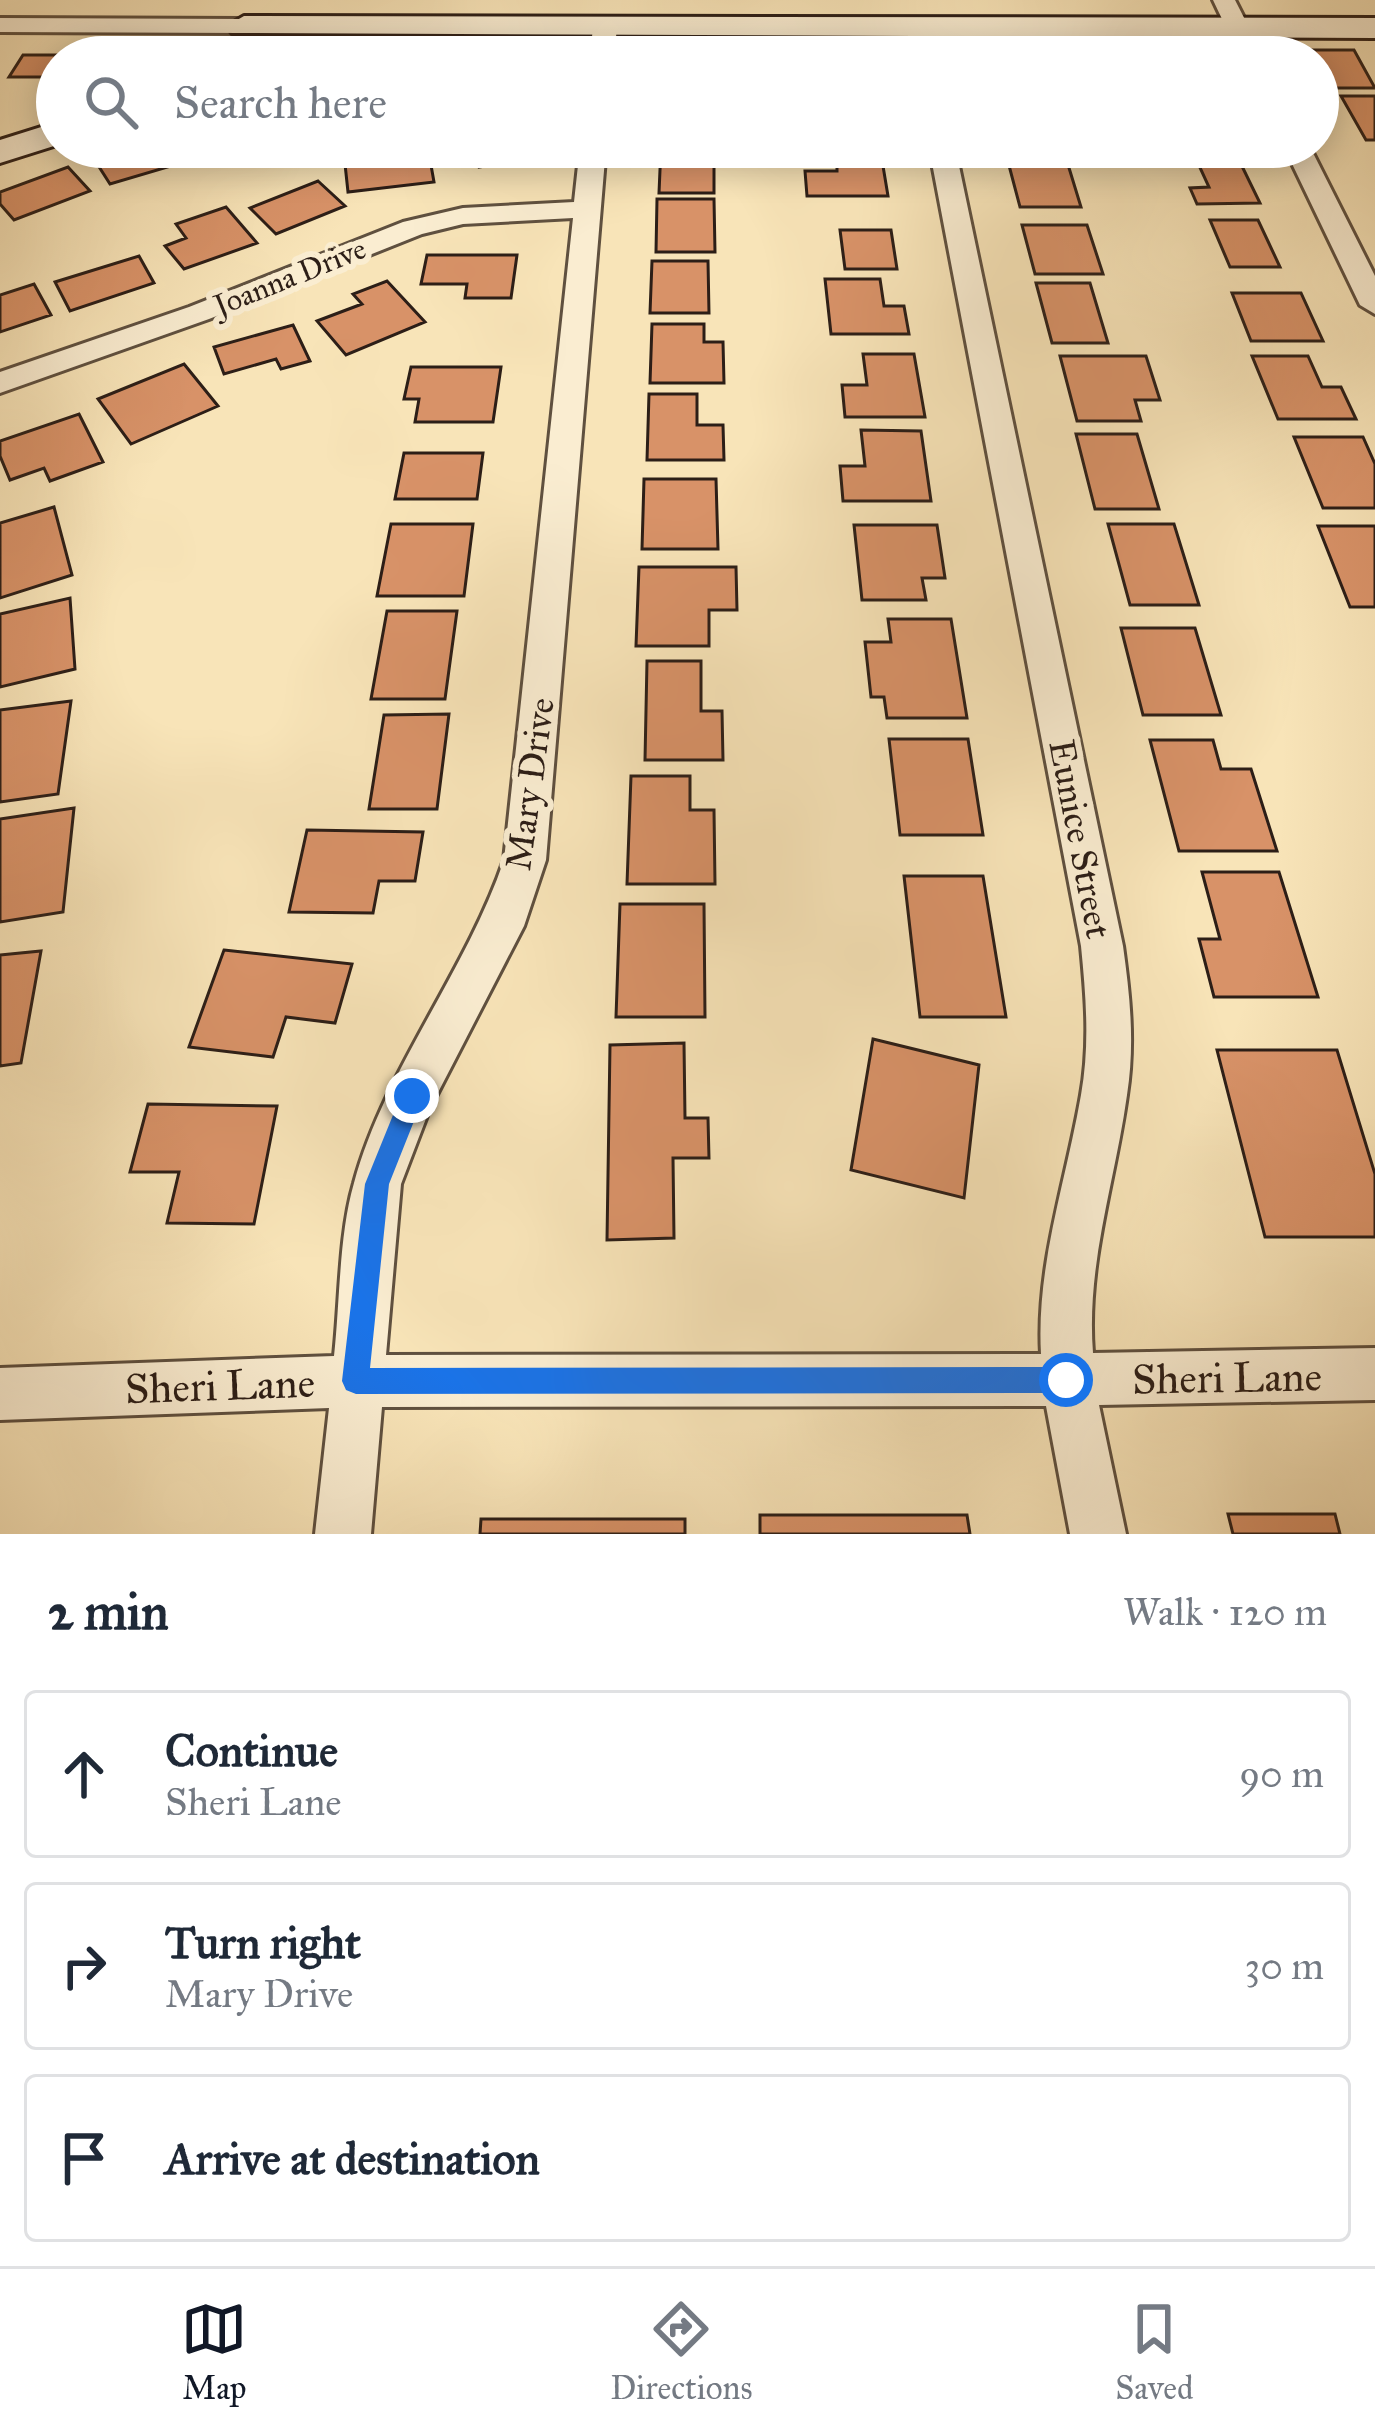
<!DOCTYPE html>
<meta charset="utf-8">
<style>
body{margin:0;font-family:"IM FELL Great Primer",serif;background:#f6f6f7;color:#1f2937}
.stop{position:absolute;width:36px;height:36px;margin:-27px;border:9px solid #1a73e8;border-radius:50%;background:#fff}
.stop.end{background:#1a73e8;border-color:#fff;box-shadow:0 3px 12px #0008}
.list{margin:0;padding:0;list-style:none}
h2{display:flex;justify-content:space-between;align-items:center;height:156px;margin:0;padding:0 48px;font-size:51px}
h2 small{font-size:39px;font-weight:400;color:#747a83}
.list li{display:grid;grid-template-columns:78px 1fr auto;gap:36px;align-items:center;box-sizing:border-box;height:168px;margin:0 24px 24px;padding:0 24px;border:3px solid #e0e1e3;border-radius:12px}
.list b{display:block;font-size:45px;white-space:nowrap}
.list p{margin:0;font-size:39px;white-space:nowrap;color:#747a83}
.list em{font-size:39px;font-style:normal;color:#747a83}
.icon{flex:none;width:66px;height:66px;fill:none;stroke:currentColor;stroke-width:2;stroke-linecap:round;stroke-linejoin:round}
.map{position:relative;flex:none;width:1375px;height:1534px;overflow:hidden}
.search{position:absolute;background:#fff;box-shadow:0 6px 30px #0003;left:36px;right:36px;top:36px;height:132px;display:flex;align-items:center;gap:30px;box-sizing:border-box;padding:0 42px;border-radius:66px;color:#747a83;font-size:45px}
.sheet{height:732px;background:#fff}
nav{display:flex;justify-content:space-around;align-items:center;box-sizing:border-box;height:168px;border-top:3px solid #e0e1e3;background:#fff;font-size:33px;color:#747a83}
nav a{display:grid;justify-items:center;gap:6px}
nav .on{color:#111827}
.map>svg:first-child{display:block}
.building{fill:#d89268;stroke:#2c1e17;stroke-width:3}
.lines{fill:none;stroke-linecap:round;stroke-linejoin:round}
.street-casing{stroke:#5f503f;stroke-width:6}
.secondary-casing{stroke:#2c1e17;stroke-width:6}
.street{fill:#faedd1;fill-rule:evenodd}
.secondary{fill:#faedd1;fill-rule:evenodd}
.route{fill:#1a73e8}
.labels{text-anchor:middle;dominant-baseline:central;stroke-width:12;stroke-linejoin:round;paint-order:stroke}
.far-street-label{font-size:30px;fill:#2c1e17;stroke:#faedd1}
.street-label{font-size:36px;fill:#2c1e17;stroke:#faedd1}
.near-street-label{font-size:42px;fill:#2c1e17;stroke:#faedd1}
</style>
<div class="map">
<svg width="1375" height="1534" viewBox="0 0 1375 1534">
<rect width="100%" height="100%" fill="#f8e4b8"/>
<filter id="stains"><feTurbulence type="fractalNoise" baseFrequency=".00167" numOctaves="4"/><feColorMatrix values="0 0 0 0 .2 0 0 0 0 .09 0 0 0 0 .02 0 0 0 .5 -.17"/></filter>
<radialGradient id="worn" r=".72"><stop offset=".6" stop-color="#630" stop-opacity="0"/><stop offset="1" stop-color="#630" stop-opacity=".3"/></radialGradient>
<path class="building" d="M 1101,50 L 1169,50 L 1172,57 L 1104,57 Z
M 1305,50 L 1354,50 L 1375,88 L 1327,88 L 1318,72 L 1318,57 L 1309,57 Z
M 656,52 L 757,52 L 757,57 L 656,57 Z
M 23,55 L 83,55 L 57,57 L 57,77 L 9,77 Z
M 1341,96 L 1375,96 L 1375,140 L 1366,140 Z
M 142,147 L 178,147 L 188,161 L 110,184 L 96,162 Z
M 197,147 L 238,147 L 241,152 L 207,162 Z
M 472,147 L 529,147 L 534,158 L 479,167 Z
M 661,147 L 714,147 L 714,193 L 659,193 Z
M 429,154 L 434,182 L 348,192 L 345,164 Z
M 1007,158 L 1066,158 L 1081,207 L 1020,207 Z
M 1238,158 L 1260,203 L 1197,204 L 1190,188 L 1209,187 L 1196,159 Z
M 837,166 L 883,166 L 888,196 L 807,196 L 805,171 L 837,171 Z
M 68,167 L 90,191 L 14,220 L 0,204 L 0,192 Z
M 318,181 L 345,206 L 276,234 L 250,208 Z
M 657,199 L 714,199 L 715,252 L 656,252 Z
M 226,207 L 257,243 L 184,269 L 165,246 L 186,238 L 176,224 Z
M 1210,220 L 1258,220 L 1280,267 L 1230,267 Z
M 1022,225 L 1087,225 L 1103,274 L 1035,274 Z
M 840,230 L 891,230 L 897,269 L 845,269 Z
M 427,255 L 517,255 L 511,298 L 465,298 L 467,284 L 421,284 Z
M 139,256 L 154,283 L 70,311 L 55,282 Z
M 652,261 L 708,261 L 709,313 L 650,313 Z
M 825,279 L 880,279 L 884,306 L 904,306 L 909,334 L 831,334 Z
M 387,281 L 425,322 L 346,355 L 317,321 L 362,304 L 353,294 Z
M 1036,283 L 1090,283 L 1108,343 L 1052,343 Z
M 34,284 L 51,315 L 0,332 L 0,295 Z
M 1232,293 L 1301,293 L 1323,341 L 1251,341 Z
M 652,324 L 704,324 L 704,342 L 723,342 L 724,383 L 650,383 Z
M 293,325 L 310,361 L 281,369 L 276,359 L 224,374 L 214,347 Z
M 863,354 L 914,354 L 925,417 L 845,417 L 842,385 L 867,385 Z
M 1060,356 L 1146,356 L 1160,400 L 1135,400 L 1141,421 L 1077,421 Z
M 1252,356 L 1308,356 L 1322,387 L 1341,387 L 1356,419 L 1278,419 Z
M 184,364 L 218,406 L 131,444 L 98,399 Z
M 411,367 L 501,367 L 493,422 L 415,422 L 419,399 L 404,399 Z
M 649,394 L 697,394 L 697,425 L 723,425 L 724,460 L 647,460 Z
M 79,414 L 103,462 L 50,481 L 44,468 L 10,480 L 0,456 L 0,441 Z
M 861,430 L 921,431 L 931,501 L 843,501 L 840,466 L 865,466 Z
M 1076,434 L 1137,434 L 1159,509 L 1095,509 Z
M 1294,437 L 1363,437 L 1375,464 L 1375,508 L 1323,508 Z
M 404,453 L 483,453 L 477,499 L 395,499 Z
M 644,479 L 716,479 L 718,549 L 642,549 Z
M 54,507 L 72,575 L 0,598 L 0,523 Z
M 391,524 L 473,524 L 464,596 L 377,596 Z
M 1108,524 L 1174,524 L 1199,605 L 1130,605 Z
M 854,525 L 937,525 L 945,578 L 922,578 L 926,600 L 862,600 Z
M 1318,526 L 1375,526 L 1375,607 L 1350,607 Z
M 639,567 L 736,567 L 737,610 L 709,610 L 709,646 L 636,646 Z
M 70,598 L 75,669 L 0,687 L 0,614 Z
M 387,611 L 457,611 L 445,699 L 371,699 Z
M 888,619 L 951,619 L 967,718 L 887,718 L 884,697 L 871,697 L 865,642 L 891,642 Z
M 1121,628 L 1195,628 L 1221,715 L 1143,715 Z
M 647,661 L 701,661 L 701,711 L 722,711 L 723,760 L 645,760 Z
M 71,701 L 58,794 L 0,802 L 0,710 Z
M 449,714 L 437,809 L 369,809 L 384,715 Z
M 889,739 L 968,739 L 983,835 L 900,835 Z
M 1150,740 L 1213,740 L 1221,769 L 1251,769 L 1277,851 L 1179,851 Z
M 631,776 L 690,776 L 690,810 L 714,810 L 715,884 L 627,884 Z
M 74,808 L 63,912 L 0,922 L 0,819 Z
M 307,830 L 423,832 L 415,881 L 379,881 L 373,913 L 289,912 Z
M 1202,872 L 1279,872 L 1318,997 L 1214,997 L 1199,939 L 1220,939 Z
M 904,876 L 983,876 L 1006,1017 L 920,1017 Z
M 620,904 L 704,904 L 705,1017 L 616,1017 Z
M 224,950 L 352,964 L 335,1023 L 286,1017 L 273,1057 L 189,1047 Z
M 41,951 L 21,1063 L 0,1066 L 0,955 Z
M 873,1039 L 979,1065 L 964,1198 L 851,1170 Z
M 684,1043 L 685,1118 L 708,1118 L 709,1158 L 673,1158 L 674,1238 L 607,1240 L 610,1045 Z
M 1217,1050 L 1337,1050 L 1375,1174 L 1375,1237 L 1265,1237 Z
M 148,1104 L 277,1106 L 254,1224 L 167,1223 L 179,1172 L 130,1172 Z
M 1228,1514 L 1335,1514 L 1340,1534 L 1233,1534 Z
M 760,1515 L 967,1515 L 970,1534 L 760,1534 Z
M 481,1519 L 685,1519 L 685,1534 L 480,1534 Z"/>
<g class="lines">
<g class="street-casing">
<path id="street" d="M 1213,0 L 1235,0 L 1264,57 L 1240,57 Z
M 0,18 L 244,19 L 256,26 L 244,33 L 0,32 Z
M 605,20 L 617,27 L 614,57 L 590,57 L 593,27 Z
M 919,20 L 931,27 L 937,57 L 913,57 L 907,27 Z
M 580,147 L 606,147 L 546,860 L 524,926 L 430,1108 L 401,1184 L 386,1355 L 1041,1354 C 1036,1265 1066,1182 1081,1095 C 1090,1045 1086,997 1081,946 L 929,147 L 955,147 L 1123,946 C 1130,996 1135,1044 1127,1095 C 1115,1182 1086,1264 1093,1353 L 1375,1348 L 1375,1400 L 1099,1405 L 1126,1534 L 1070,1534 L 1046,1406 L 382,1407 L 371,1534 L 315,1534 L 329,1408 L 0,1420 L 0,1368 L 334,1356 C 340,1302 339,1234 354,1183 C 384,1071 466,972 504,860 L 573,218 L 463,224 L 422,234 L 209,319 L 0,393 L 0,372 L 189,307 L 403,222 L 463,208 L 574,202 Z
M 1284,147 L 1310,147 L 1375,276 L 1375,314 L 1360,305 Z"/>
</g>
<g class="secondary-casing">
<path id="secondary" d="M 244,16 L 1375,18 L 1375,38 L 232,33 L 227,26 Z
M 57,122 L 57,145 L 0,163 L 0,140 Z"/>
</g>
<use href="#street" class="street"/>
<use href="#secondary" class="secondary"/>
</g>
<path class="route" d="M 412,1085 L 424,1096 L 389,1184 L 370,1368 L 1066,1367 L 1075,1371 L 1079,1380 L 1075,1389 L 1066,1393 L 356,1394 L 346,1390 L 342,1381 L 365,1184 L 404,1088 Z"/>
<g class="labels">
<g class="far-street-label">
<text transform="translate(290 277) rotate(-22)">Joanna Drive</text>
</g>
<g class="street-label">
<text transform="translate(530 784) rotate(-82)">Mary Drive</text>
<text transform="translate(1080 839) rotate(79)">Eunice Street</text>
</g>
<g class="near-street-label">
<text transform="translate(1227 1378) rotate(-1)">Sheri Lane</text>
<text transform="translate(220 1386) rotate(-2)">Sheri Lane</text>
</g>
</g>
<rect width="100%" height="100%" filter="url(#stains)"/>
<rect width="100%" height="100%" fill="url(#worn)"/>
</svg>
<div class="stop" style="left:1066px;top:1380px"></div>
<div class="stop end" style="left:412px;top:1096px"></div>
<div class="search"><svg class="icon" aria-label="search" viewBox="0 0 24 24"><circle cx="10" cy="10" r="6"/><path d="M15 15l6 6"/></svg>Search here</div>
</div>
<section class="sheet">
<h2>2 min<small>Walk · 120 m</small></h2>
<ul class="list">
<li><svg class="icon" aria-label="ahead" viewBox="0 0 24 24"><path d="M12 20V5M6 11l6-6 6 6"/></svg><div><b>Continue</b><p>Sheri Lane</p></div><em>90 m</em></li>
<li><svg class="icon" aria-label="right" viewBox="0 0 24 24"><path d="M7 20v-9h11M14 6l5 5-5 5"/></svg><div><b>Turn right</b><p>Mary Drive</p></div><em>30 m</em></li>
<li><svg class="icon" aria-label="arrive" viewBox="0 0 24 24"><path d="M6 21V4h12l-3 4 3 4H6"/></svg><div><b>Arrive at destination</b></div></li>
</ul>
</section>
<nav>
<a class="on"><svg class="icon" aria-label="map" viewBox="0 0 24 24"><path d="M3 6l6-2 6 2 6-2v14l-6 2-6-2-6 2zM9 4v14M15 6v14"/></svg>Map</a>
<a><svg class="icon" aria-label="directions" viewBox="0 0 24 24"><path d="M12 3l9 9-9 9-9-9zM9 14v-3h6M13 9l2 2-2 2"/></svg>Directions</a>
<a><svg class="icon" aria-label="saved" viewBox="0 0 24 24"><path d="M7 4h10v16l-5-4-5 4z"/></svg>Saved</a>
</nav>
